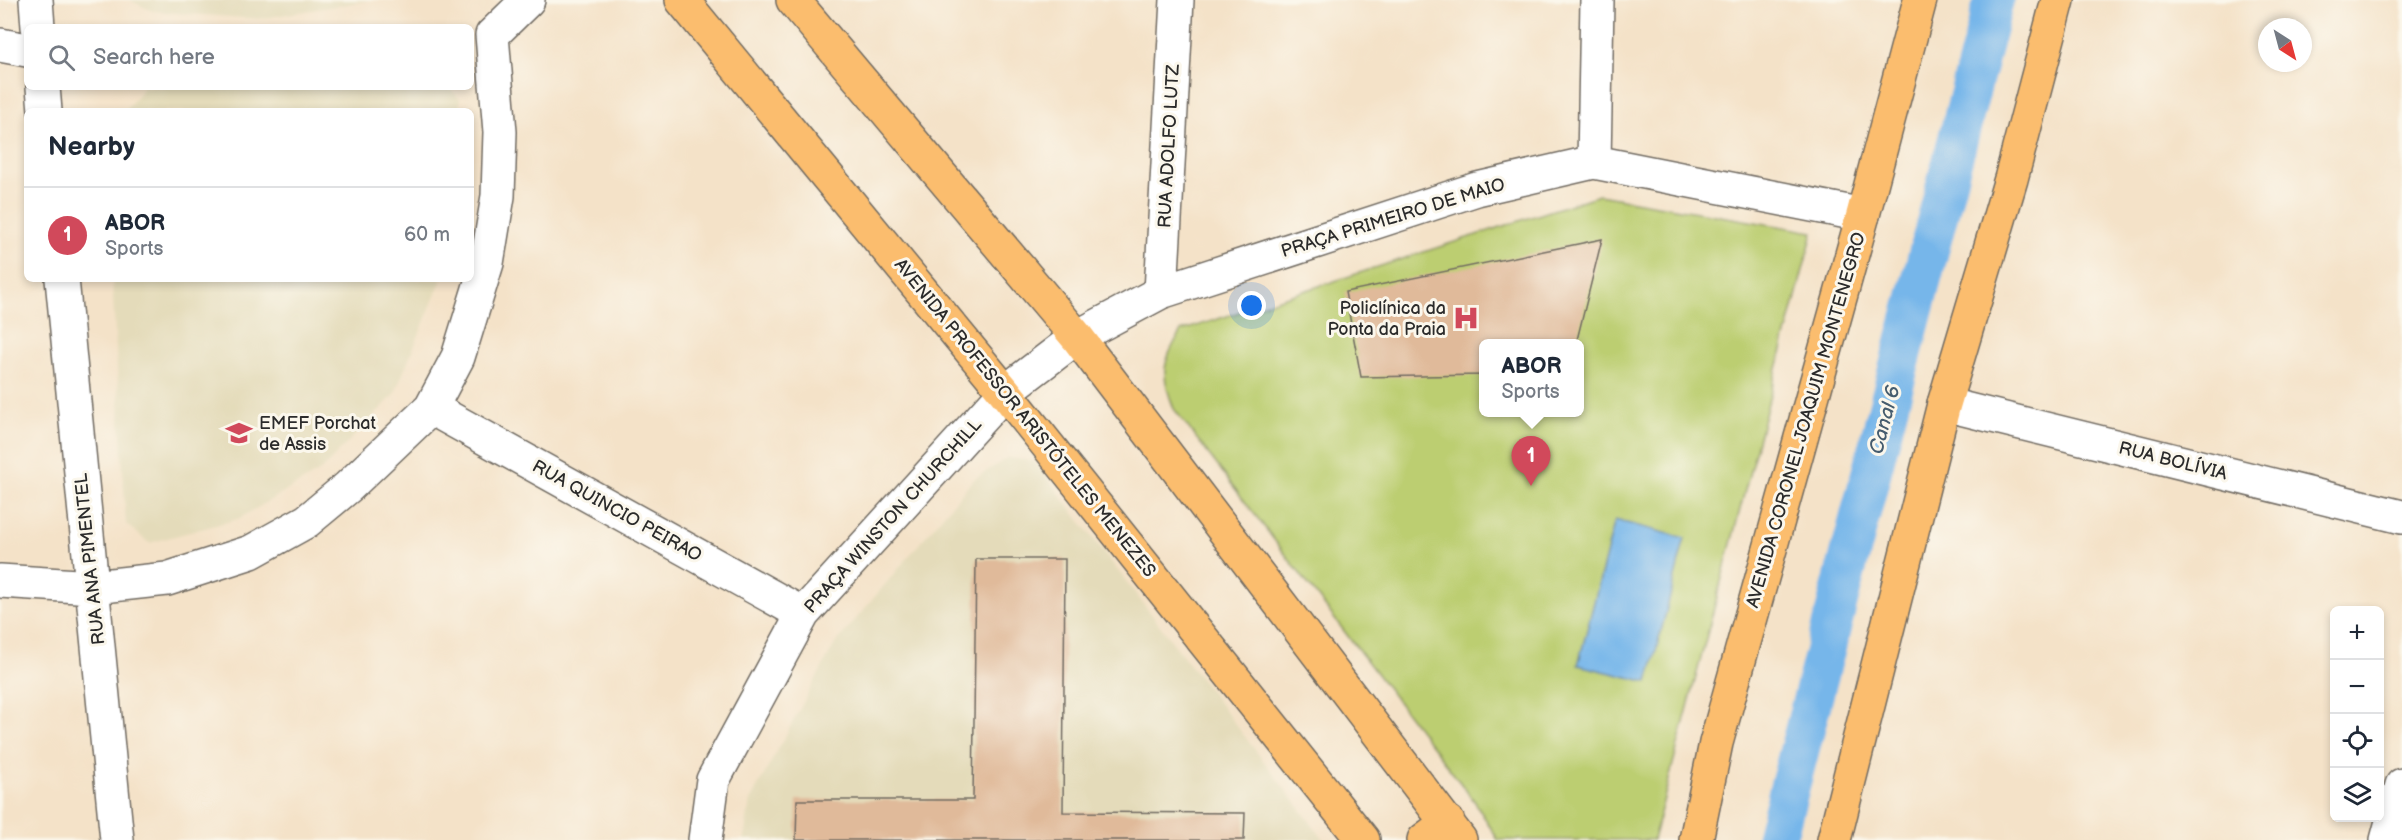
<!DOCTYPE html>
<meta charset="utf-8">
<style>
body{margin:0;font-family:"Balsamiq Sans",sans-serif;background:#f6f6f7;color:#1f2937}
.controls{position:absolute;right:18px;bottom:18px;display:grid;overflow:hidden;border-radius:9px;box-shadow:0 3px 9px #0003}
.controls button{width:54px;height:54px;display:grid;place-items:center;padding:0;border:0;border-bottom:2px solid #e0e1e3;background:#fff;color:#1f2937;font:30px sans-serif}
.compass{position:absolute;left:2258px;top:18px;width:54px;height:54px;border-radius:50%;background:#fff;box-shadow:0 3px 9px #0003;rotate:144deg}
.you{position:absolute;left:1252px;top:306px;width:21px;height:21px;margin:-15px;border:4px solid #fff;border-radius:50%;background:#1a73e8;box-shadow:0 0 0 9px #1a73e833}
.badge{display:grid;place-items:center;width:39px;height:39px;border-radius:50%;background:#d1495b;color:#fff;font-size:20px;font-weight:700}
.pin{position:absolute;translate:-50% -50px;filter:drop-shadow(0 2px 3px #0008)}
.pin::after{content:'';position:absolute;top:32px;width:21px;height:18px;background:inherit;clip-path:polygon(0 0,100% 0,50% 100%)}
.popup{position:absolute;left:1479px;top:339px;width:105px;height:78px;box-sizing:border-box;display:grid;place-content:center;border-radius:9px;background:#fff;filter:drop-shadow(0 2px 4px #0005);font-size:20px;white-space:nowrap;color:#747a83}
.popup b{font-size:22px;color:#1f2937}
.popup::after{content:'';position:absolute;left:50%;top:100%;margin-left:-12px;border:12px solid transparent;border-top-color:#fff}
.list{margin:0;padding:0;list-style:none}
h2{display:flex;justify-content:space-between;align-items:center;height:78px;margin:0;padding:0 24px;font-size:26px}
h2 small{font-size:20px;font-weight:400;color:#747a83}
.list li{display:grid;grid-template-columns:39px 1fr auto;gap:18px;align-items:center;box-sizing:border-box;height:96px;padding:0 24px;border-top:2px solid #e0e1e3}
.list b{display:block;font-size:22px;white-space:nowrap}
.list p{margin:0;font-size:20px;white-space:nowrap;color:#747a83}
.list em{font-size:20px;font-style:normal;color:#747a83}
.icon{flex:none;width:33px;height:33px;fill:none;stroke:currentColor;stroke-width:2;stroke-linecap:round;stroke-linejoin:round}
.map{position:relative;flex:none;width:2402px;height:840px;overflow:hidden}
.search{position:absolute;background:#fff;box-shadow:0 3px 9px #0003;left:24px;top:24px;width:450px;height:66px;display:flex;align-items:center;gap:15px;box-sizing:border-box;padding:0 21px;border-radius:9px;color:#747a83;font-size:22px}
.panel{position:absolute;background:#fff;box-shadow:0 3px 9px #0003;left:24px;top:108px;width:450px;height:174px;border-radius:9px}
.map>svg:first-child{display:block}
.built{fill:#e4dbba}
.green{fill:#bcce71;stroke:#747c4e;stroke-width:1.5;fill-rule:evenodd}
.water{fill:#76b6ea;stroke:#50708a;stroke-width:1.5}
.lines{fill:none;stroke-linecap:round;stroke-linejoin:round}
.canal{stroke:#76b6ea;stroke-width:40}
.building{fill:#e0ba9a}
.minor-casing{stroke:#716b62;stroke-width:36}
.major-casing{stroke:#716b62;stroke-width:36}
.minor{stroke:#fff;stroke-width:33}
.major{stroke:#fbbd6e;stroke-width:33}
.labels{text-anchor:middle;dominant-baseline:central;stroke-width:6;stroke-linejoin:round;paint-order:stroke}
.street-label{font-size:18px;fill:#2b2b2b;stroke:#fbf7ec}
.poi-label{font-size:18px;fill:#2b2b2b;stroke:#fbf7ec;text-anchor:end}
.water-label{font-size:20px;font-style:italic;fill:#455c6e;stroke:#fbf7ec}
</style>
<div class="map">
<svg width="2402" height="840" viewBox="0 0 2402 840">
<rect width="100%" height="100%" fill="#fbf7ec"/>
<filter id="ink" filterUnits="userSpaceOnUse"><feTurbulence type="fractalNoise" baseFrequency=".0167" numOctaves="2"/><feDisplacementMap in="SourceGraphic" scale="12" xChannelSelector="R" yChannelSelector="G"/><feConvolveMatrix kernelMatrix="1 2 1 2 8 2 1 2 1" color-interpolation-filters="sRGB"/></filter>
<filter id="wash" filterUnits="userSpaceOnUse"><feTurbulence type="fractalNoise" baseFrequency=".008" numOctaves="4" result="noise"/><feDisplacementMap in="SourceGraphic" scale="24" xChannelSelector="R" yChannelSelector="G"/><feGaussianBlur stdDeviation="1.35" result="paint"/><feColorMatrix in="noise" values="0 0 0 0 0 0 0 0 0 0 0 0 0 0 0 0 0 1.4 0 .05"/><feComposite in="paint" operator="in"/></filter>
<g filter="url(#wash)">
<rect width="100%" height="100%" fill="#f4e2c8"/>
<path class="built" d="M 130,0 L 371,0 L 258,19 L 152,11 Z
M 144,87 L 448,87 L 460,99 L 459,111 L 125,111 Z
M 112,279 L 442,279 L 394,395 L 320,471 L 238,519 L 149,543 L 126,524 Z
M 1007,458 L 1034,461 L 1324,840 L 744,840 L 750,801 L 835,644 L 973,480 Z"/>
<path class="green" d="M 1599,195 L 1813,232 L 1653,840 L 1498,840 L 1475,802 L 1174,409 C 1160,373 1162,364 1181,331 ZM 1483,344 L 1579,344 L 1579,412 L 1483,412 Z"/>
<path class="water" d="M 1615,520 L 1685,538 L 1648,682 L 1578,665 Z"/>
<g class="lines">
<path class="canal" d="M 1776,840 L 1994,0"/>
</g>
<g id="blocks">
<path class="building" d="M 1602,239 L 1576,344 L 1483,344 L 1483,375 L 1361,377 L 1345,292 Z
M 976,559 L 1065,559 L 1063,812 L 1245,813 L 1244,840 L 796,840 L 797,800 L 973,800 Z"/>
</g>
</g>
<g filter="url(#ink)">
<use href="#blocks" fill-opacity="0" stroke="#716b62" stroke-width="1.5"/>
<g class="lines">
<g class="minor-casing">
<path id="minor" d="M 36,0 L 38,27
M 492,35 L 528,0
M 0,45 L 27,50
M 43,87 L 45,111
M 1594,162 L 1597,0
M 62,279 L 117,840
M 1161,292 L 1177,0
M 1944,404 L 2402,517
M 431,408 L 803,614
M 0,581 L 93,587 L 167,579 L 251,552 L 307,521 L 348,487 L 431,408 L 458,357 L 487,263 L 498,196 L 500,132 L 492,35
M 705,840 L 713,780 L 803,614 L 1005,392 L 1077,337 L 1161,292 L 1477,189 L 1594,162 L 1863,215
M 2387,840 L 2402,785"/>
</g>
<g class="major-casing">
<path id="major" d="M 682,0 L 1005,392 L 1363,840
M 793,0 L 1077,337 L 1460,840
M 1424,840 L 1448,822
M 1696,840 L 1716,743 L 1863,215 L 1920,0
M 1834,840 L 1944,404 L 2011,179 L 2058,0"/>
</g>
<use href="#minor" class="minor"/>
<use href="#major" class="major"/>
</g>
</g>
<defs>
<g id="hospital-bare" transform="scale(2.07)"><path d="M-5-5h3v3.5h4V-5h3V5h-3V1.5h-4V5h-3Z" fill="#d1495b" stroke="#fbf7ec" stroke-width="2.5" paint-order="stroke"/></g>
<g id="school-bare" transform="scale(2.07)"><path d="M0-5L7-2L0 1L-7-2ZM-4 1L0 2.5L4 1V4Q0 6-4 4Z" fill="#d1495b" stroke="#fbf7ec" stroke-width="2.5" paint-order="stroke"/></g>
</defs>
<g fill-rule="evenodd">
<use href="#hospital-bare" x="1466" y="318"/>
<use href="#school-bare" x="239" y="433"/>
</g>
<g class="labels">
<g class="street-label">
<text transform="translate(1169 146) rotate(-87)">RUA ADOLFO LUTZ</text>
<text transform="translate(1393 218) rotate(-17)">PRAÇA PRIMEIRO DE MAIO</text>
<text transform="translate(1025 418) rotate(51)">AVENIDA PROFESSOR ARISTÓTELES MENEZES</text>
<text transform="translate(1806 420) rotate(-74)">AVENIDA CORONEL JOAQUIM MONTENEGRO</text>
<text transform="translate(2173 461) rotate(14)">RUA BOLÍVIA</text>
<text transform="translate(617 511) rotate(29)">RUA QUINCIO PEIRAO</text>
<text transform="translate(893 516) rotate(-48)">PRAÇA WINSTON CHURCHILL</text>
<text transform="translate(90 559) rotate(-96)">RUA ANA PIMENTEL</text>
</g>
<g class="poi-label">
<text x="1446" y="308">Policlínica da<tspan x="1446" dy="21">Ponta da Praia</tspan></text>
<text x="259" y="423" text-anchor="start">EMEF Porchat<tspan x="259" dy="21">de Assis</tspan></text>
</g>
<g class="water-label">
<text transform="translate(1885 420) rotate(-75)">Canal 6</text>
</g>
</g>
</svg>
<div class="controls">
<button>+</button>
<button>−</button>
<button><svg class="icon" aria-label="locate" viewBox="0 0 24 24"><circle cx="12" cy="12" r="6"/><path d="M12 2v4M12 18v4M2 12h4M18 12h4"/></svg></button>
<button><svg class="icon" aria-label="layers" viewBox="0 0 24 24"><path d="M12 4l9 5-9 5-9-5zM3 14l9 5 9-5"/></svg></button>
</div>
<svg class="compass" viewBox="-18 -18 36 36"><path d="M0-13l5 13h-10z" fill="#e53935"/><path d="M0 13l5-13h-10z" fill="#747a83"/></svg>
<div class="you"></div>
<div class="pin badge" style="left:1531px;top:486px">1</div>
<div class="popup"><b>ABOR</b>Sports</div>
<div class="search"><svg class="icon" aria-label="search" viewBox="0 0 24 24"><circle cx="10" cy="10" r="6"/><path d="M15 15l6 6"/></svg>Search here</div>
<section class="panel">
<h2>Nearby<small></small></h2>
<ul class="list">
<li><span class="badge">1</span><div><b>ABOR</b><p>Sports</p></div><em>60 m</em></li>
</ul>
</section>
</div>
